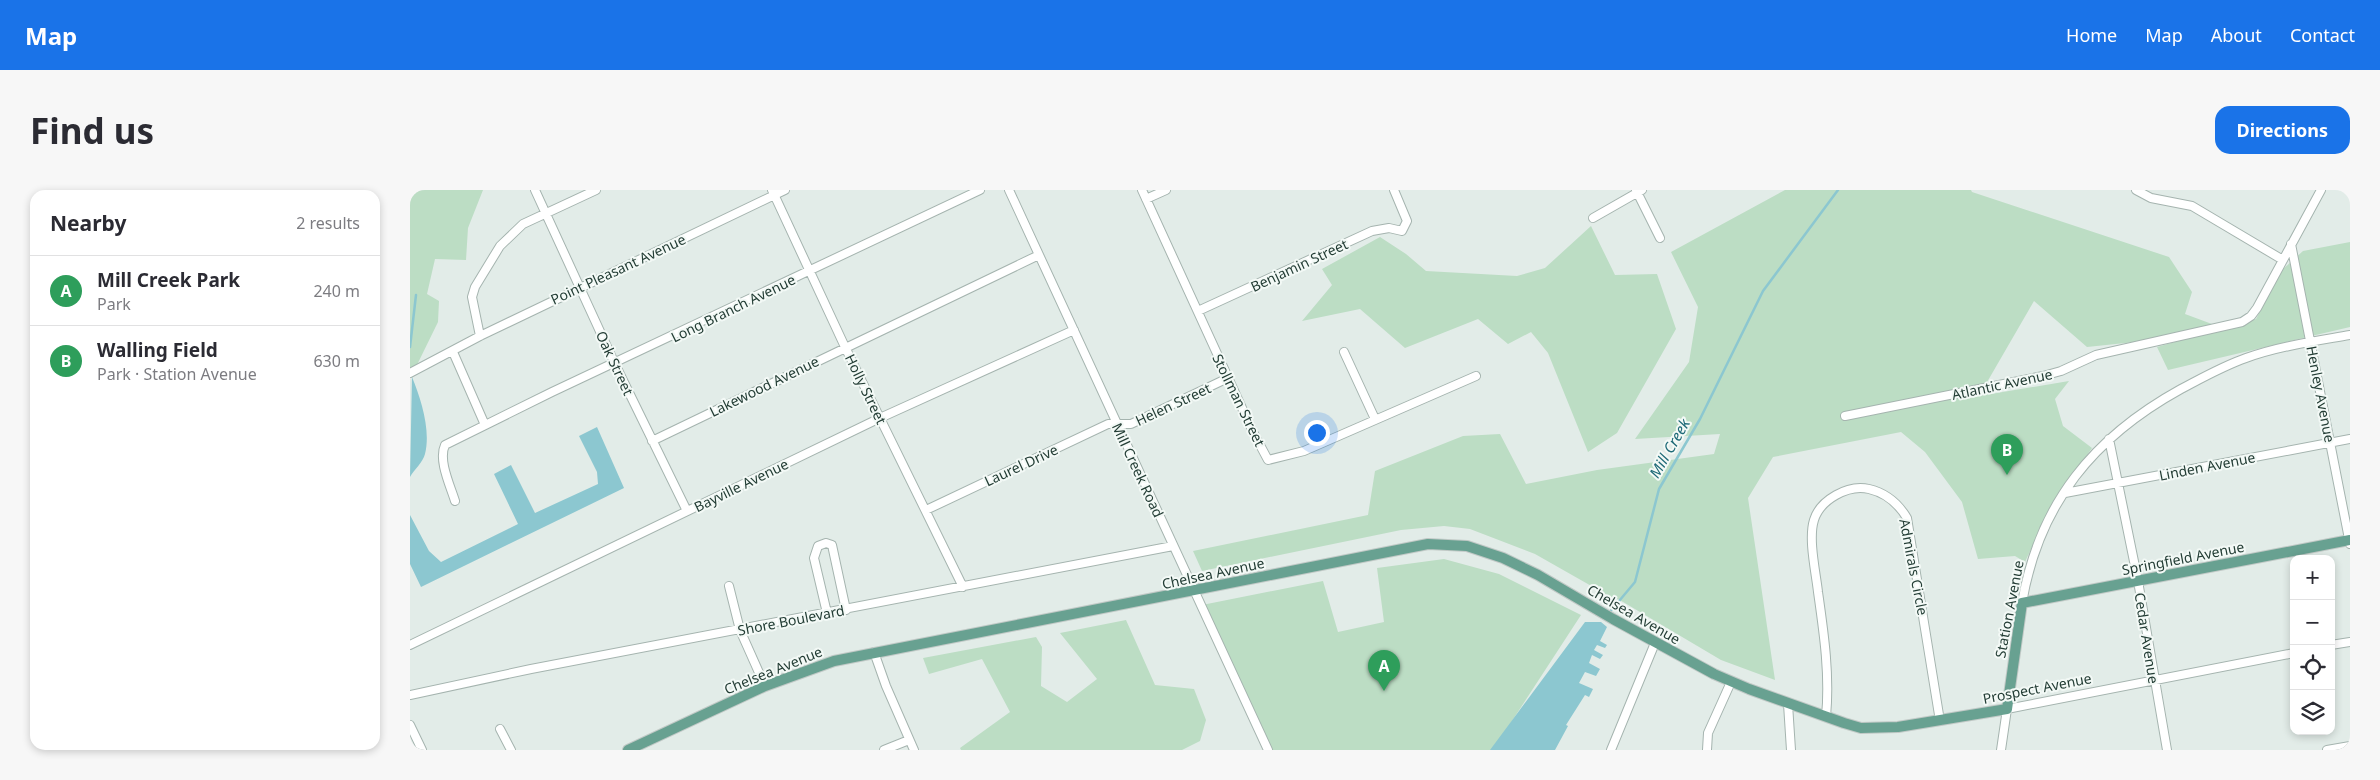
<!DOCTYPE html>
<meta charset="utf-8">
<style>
body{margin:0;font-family:"Noto Sans",sans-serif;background:#f7f7f7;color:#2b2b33}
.controls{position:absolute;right:15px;bottom:15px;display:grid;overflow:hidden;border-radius:10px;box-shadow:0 2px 8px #0003}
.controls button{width:45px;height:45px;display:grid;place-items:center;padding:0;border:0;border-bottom:1px solid #e1e1e2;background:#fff;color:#2b2b33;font:25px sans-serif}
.you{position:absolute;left:906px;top:242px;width:18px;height:18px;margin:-12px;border:4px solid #fff;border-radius:50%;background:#1a73e8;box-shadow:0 0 0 8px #1a73e833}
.badge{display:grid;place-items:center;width:32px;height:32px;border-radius:50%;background:#1a73e8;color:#fff;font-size:16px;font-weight:700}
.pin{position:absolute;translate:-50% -41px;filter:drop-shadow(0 1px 2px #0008)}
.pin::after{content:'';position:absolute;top:26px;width:18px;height:15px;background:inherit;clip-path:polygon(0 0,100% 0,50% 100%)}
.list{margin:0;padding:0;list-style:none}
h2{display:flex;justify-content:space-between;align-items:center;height:65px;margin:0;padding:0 20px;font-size:21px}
h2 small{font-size:16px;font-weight:400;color:#7c7c81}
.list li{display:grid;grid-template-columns:32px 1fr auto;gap:15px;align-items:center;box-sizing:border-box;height:70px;padding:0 20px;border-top:1px solid #e1e1e2}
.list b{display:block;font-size:19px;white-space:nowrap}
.list p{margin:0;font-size:16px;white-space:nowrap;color:#7c7c81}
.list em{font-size:16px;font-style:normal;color:#7c7c81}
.icon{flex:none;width:28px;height:28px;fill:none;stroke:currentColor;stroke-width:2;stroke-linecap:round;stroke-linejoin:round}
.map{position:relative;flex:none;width:1940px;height:560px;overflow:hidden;border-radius:15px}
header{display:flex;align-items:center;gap:30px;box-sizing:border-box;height:70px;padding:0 25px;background:#1a73e8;color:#fff}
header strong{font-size:24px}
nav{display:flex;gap:28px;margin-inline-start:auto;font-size:18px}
.intro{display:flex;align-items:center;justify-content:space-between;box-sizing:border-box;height:120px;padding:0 30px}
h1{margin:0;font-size:35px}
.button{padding:12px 22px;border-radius:15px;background:#1a73e8;color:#fff;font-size:18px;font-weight:700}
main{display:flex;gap:30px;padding:0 30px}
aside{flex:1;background:#fff;border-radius:15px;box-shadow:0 2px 8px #0003}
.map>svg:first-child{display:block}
.green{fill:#bcddc4}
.water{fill:#8cc7d0}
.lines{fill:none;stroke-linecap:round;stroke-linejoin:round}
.stream{stroke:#8cc7d0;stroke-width:2.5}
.minor-casing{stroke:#a5b4af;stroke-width:10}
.major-casing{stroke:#c1c9c6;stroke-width:12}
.minor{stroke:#fff;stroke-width:8}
.major{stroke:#68a191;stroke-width:10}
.labels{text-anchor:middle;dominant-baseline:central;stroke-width:4;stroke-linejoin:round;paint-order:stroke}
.street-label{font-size:14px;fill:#233d35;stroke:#f3f9f6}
.water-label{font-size:15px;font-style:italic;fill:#1e6a77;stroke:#f3f9f6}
</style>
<header>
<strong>Map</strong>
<nav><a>Home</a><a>Map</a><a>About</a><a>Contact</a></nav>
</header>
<div class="intro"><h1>Find us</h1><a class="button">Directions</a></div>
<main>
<aside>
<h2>Nearby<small>2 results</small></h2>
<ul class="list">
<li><span class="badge" style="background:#2e9e5b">A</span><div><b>Mill Creek Park</b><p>Park</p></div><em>240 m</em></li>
<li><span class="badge" style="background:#2e9e5b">B</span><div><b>Walling Field</b><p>Park · Station Avenue</p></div><em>630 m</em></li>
</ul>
</aside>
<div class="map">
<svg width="1940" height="560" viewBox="0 0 1940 560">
<rect width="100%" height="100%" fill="#e2ece8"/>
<path class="green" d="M 0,0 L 73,0 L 58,38 L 56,70 L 25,69 L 17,104 L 29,111 L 28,132 L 5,179 L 0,181 Z
M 1375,0 L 1561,0 L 1562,2 L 1759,67 L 1782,102 L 1775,124 L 1810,137 L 1744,150 L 1677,157 L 1624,111 L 1569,206 L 1659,191 L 1645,209 L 1653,236 L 1682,258 L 1641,316 L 1615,372 L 1605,366 L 1568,369 L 1552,312 L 1515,262 L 1491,242 L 1363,267 L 1338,308 L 1365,490 L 1311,470 L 1208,409 L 1206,410 L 1125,364 L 1060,339 L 1034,336 L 991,340 L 792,381 L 783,361 L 958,325 L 965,281 L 1053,246 L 1090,244 L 1116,294 L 1187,280 L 1304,264 L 1310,244 L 1225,249 L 1279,172 L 1288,117 L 1261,62 Z
M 1181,36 L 1205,85 L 1247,84 L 1266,139 L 1207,243 L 1178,262 L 1138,163 L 1121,142 L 1098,154 L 1068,129 L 995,158 L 950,119 L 892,131 L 922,95 L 912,79 L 970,47 L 996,64 L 1016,81 L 1107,86 L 1135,78 Z
M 1940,52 L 1940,137 L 1758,180 L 1747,157 L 1846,129 L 1872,80 L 1893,61 Z
M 1034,369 L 1089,384 L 1171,425 L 1083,560 L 855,560 L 787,416 L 913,391 L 928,442 L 974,432 L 967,378 Z
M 716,430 L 745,495 L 784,499 L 796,530 L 790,551 L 772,560 L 551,560 L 550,558 L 600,522 L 572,469 L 519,484 L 513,468 L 626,447 L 632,457 L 631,496 L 657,512 L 687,489 L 650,443 Z"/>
<path class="water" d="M 2,187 C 11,209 21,240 15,264 C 13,272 4,280 0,287 Z
M 187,237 L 214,298 L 11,397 L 0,374 L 0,325 L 19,361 L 31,372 L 108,334 L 84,284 L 101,275 L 125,323 L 188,294 L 187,282 L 169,246 Z
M 1175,432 L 1191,432 L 1197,437 L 1190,451 L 1197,455 L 1195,458 L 1187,455 L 1184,460 L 1193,465 L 1190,469 L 1182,465 L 1179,473 L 1190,479 L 1186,486 L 1175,482 L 1169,493 L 1183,499 L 1179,507 L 1175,505 L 1156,535 L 1158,536 L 1145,560 L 1080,560 Z"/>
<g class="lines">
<path class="stream" d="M 0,157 L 6,105
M 1199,423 L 1225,392 L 1249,299 L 1290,229 L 1353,101 L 1428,0"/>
<g class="minor-casing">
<path id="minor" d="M 125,0 L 205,174 L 277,321
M 362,0 L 435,157 L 553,397
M 599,0 L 858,560
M 732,0 L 843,242 L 858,270 L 894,261 L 1066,186
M 1226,0 L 1250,48
M 1726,0 L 1741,8 L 1782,16 L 1873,70
M 736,9 L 756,0
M 1183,28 L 1232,0
M 1881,54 L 1940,354
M 788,121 L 962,41 L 979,38 L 992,41 L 997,31 L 984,0
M 70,146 L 62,107 L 65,97 L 90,56 L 113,34 L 186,0
M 43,162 L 75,235
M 934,162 L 965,229
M 0,183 L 70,146 L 375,0
M 1435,226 L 1633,186 L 1651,181 L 1686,165 L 1832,132 L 1841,126 L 1847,118 L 1911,0
M 1699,249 L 1728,391 L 1757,560
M 242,251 L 629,65
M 1655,303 L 1940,249
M 45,311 C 40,295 28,270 35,255 L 142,202 L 570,0
M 516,320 L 698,234 L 721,234 L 818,188
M 319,396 L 330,440 L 355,496
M 1612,413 C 1629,313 1684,247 1771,199 C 1792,188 1813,176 1836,168 C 1869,156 1906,151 1940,145
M 417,423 L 404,368 L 408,356 L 416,353 L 422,355 L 436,420
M 0,455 L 470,228 L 664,140
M 1921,455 L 1940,452
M 464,462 L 476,496 L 504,560
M 0,505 L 121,479 L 763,356
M 1378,514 L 1381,560
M 1416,527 C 1420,485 1414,444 1408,402 C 1406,383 1398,349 1404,330 C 1410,310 1438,294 1459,299 C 1476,303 1488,313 1497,328 L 1530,531
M 0,535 L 12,560
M 90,539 L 101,560
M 474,560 L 499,550
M 1201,560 L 1245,453
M 1297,560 L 1298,543 L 1321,492
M 1591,560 L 1597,519 L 1884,463
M 1917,560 L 1940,556"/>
</g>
<g class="major-casing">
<path id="major" d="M 218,560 L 355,496 L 424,471 L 1018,354 L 1057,356 L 1093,368 L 1128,385 L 1203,429 L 1304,484 L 1339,499 L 1434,533 L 1451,538 L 1488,537 L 1597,519 L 1612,413 L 1940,350"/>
</g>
<use href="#minor" class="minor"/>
<use href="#major" class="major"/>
</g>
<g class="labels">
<g class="street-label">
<text transform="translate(889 75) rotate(-25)">Benjamin Street</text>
<text transform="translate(208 79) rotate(-25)">Point Pleasant Avenue</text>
<text transform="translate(323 118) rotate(-26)">Long Branch Avenue</text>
<text transform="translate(205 173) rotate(65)">Oak Street</text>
<text transform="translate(1592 194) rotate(-12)">Atlantic Avenue</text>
<text transform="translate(354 196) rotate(-26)">Lakewood Avenue</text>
<text transform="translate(456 199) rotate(64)">Holly Street</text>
<text transform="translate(1911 204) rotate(79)">Henley Avenue</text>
<text transform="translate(829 210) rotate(64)">Stollman Street</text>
<text transform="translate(763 214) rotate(-25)">Helen Street</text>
<text transform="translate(611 275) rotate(-25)">Laurel Drive</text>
<text transform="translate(1797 276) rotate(-11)">Linden Avenue</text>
<text transform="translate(728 280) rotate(65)">Mill Creek Road</text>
<text transform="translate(331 295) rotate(-26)">Bayville Avenue</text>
<text transform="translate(1773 368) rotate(-11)">Springfield Avenue</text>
<text transform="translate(1504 377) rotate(79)">Admirals Circle</text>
<text transform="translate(803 383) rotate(-12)">Chelsea Avenue</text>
<text transform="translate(1599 419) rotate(-79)">Station Avenue</text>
<text transform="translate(1224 424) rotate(30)">Chelsea Avenue</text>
<text transform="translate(381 430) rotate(-11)">Shore Boulevard</text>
<text transform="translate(1737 448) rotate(81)">Cedar Avenue</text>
<text transform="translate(363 480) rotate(-22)">Chelsea Avenue</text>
<text transform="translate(1627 498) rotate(-11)">Prospect Avenue</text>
</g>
<g class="water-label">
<text transform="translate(1259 258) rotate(-60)">Mill Creek</text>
</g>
</g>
</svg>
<div class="controls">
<button>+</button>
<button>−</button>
<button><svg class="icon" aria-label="locate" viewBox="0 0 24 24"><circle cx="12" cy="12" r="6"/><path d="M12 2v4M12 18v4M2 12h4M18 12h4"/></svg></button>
<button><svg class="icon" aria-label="layers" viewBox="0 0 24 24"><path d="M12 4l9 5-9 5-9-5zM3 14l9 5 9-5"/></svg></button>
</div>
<div class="you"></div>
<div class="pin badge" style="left:974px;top:501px;background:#2e9e5b">A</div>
<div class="pin badge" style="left:1597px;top:285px;background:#2e9e5b">B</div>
</div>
</main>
